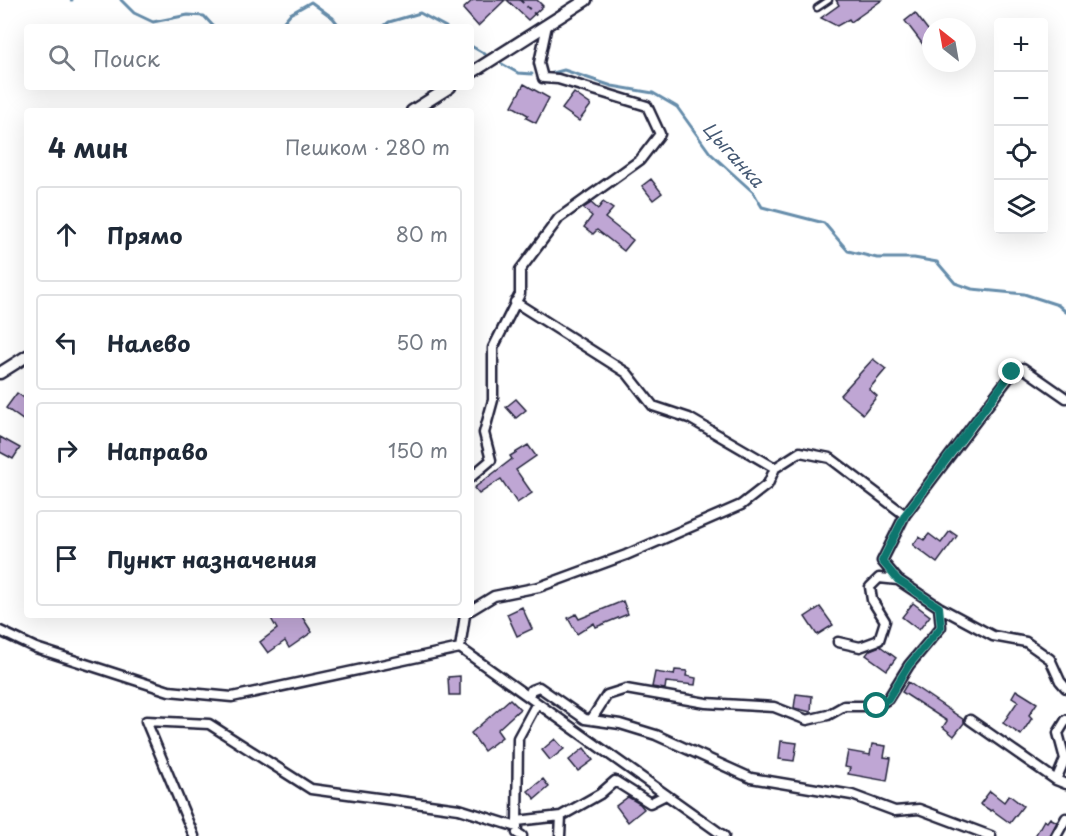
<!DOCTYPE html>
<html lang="ru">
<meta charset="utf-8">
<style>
body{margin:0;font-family:"Playpen Sans",sans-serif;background:#f6f6f7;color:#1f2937}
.controls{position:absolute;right:18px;top:18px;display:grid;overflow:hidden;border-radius:6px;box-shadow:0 6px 24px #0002}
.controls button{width:54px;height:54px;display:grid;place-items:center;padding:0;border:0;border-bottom:2px solid #e0e1e3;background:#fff;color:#1f2937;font:30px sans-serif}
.compass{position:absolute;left:922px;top:18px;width:54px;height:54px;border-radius:50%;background:#fff;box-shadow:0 6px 24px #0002;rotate:329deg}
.stop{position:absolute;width:18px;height:18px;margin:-14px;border:4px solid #0f766e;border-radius:50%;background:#fff}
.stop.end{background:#0f766e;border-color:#fff;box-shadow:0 2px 6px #0008}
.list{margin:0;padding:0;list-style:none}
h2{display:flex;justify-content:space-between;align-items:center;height:78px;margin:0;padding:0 24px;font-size:26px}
h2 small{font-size:20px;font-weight:400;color:#747a83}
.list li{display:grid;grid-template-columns:39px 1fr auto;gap:18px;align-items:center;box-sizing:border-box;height:96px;margin:0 12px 12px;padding:0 12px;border:2px solid #e0e1e3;border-radius:6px}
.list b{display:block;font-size:22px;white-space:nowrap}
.list em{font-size:20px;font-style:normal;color:#747a83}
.icon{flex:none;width:33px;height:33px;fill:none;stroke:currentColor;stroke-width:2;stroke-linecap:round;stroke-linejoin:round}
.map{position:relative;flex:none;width:1066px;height:836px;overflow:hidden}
.search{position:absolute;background:#fff;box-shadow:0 6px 24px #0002;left:24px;top:24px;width:450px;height:66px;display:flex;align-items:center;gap:15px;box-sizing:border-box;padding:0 21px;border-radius:6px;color:#747a83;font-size:22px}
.panel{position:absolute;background:#fff;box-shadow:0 6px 24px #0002;left:24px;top:108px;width:450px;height:510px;border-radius:6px}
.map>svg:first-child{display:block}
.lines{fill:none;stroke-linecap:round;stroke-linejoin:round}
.stream{stroke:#668dab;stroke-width:3}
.building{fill:#bfa6d4;stroke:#22223b;stroke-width:1.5}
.service-casing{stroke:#22223b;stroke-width:9}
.minor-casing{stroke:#22223b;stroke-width:13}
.tertiary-casing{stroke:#22223b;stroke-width:15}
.path{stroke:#22223b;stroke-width:2;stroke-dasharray:4.5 4.5;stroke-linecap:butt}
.service{stroke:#fff;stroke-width:4.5}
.minor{stroke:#fff;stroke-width:8}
.tertiary{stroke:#fff;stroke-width:10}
.route{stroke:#0f766e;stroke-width:8}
.labels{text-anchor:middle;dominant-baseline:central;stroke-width:6;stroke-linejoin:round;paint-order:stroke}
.water-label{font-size:18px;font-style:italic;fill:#445873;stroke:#fff}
</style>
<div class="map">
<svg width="1066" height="836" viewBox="0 0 1066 836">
<rect width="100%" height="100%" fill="#fff"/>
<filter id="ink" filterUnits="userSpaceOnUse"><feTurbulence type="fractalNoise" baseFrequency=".0167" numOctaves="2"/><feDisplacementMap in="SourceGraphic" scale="12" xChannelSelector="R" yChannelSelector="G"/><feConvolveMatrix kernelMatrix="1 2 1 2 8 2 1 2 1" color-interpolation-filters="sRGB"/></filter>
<g filter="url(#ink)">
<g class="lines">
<path class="stream" d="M 71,0 L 72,0
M 121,0 L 134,13 L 153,22 L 188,15 L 204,16 L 214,27
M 279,27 L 290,14 L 311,2 L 333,18 L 340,27
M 383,27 L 389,22 L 420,13 L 446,27
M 471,46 L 485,54
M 502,64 L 518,73 L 532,74
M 546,75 L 564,70 L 612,86 L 653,93 L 677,107 L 710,153 L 753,192 L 762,207 L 824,223 L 848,251 L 877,258 L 914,258 L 937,262 L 955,283 L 972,289 L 1024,294 L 1058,305 L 1066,312"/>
</g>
<path class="building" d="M 473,0 L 505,0 L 478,26 L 463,9 Z
M 507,0 L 537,0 L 543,6 L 528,20 Z
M 836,0 L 882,0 L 851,22 L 849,19 L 837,26 L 821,18 L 839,5 Z
M 915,13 L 931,34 L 931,55 L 905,21 Z
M 524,84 L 549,98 L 536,123 L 526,118 L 528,115 L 512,106 Z
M 574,93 L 591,105 L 579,121 L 562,109 Z
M 651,179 L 662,193 L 653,200 L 642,186 Z
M 603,202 L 613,209 L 605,218 L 633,240 L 624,251 L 597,230 L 593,234 L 584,227 L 592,216 L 583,208 L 591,203 L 598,209 Z
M 873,359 L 886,369 L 869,389 L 877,396 L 863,414 L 840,395 Z
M 17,393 L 27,400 L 27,423 L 6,408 Z
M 516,399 L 526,410 L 516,418 L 506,407 Z
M 0,437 L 20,448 L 13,459 L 0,452 Z
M 528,445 L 536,456 L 516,470 L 532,493 L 517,503 L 501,479 L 479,494 L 474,488 L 512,459 L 510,456 Z
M 950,531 L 957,536 L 937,563 L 913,545 L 919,537 L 924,540 L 929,534 L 941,543 Z
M 623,601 L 628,614 L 596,627 L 594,623 L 577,634 L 568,618 L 576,614 L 579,619 Z
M 913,603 L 930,616 L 919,630 L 902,617 Z
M 522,607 L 532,629 L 517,636 L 507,614 Z
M 820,607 L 833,625 L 817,635 L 805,617 Z
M 269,615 L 301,615 L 312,632 L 289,648 L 285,641 L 268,653 L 260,642 L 277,629 Z
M 880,646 L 896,658 L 887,670 L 866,655 L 870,650 Z
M 675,670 L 687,671 L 686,676 L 696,678 L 695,685 L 666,682 L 665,689 L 652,687 L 655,672 L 674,675 Z
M 460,676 L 460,695 L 449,695 L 448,677 Z
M 908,682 L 964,720 L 964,723 L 954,736 L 943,727 L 947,721 L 902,692 Z
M 1016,690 L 1037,703 L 1029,715 L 1032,718 L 1021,735 L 1003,723 L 1018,701 L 1012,697 Z
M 796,694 L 812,696 L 811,712 L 794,708 Z
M 510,699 L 520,709 L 497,730 L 502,737 L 484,751 L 471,733 Z
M 555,739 L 564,749 L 550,760 L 542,750 Z
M 781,741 L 797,743 L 794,761 L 779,759 Z
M 872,744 L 886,746 L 884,757 L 891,758 L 887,781 L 848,774 L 850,768 L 845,767 L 848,751 L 870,755 Z
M 584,748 L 593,760 L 578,771 L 569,760 Z
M 543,779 L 549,787 L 535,799 L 528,791 Z
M 990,791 L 1004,802 L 1009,795 L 1023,806 L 1010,823 L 992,810 L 991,811 L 980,804 Z
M 628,797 L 640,804 L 644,809 L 628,822 L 616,806 Z
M 1050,818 L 1057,822 L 1050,836 L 1035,836 L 1044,820 L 1047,822 Z"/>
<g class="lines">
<g class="service-casing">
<path id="service" d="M 817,8 L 829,0"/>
</g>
<g class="minor-casing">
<path id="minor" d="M 515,302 L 627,373 L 653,406 L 689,418 L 775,468 L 800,452 L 830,458 L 905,515 L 1013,372 L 1023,368 L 1066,398
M 471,477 L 491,460 L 484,433 L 493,400 L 493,348 L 520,294 L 520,270 L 559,218 L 640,160 L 660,134 L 647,106 L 558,79 L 543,78 L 539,63 L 547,25
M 905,515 L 882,561 L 898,580 L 939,607 L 993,636 L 1026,642 L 1050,659 L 1060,681 L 1066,688
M 471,610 L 494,596 L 539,587 L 626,555 L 741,505 L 768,484 L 775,468
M 0,631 L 36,648 L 169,691 L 232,697 L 460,648 L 724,836
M 838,642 L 860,647 L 879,640 L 885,621 L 872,600 L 870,587 L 879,578 L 898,580
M 460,648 L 465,615
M 529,697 L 531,690 L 539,687 L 585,719 L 620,724 L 656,735 L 751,778 L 852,795 L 895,811 L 919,809 L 991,836
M 591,720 L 607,695 L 626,689 L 706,703 L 774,707 L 807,720 L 828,715 L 844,706 L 877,706 L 888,699 L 909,665 L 941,627 L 939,607
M 970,720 L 1056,780 L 1066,784
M 1056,780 L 1065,759 L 1058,733 L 1066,720
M 517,821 L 561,816
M 517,833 L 522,836
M 194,836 L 146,721 L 209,724 L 311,789 L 459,809 L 517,827 L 518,738 L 537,703
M 560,836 L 561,816 L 600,794 L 615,781 L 650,803 L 666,795
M 1056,836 L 1066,818"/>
</g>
<g class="tertiary-casing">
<path id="tertiary" d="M 471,73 L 586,0
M 412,111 L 450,87
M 0,373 L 27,356"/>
</g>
<path class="path" d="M 520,0 L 540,19"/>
<use href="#service" class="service"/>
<use href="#minor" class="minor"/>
<use href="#tertiary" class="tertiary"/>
</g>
</g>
<g class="lines" filter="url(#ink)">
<path class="route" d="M 877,706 L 888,699 L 909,665 L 941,627 L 939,607 L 898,580 L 882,561 L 905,515 L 1012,372"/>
</g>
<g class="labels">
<g class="water-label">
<text transform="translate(734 154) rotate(48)">Цыганка</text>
</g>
</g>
</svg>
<div class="controls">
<button>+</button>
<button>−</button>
<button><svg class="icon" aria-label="locate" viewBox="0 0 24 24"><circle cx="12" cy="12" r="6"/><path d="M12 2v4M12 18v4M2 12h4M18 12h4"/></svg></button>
<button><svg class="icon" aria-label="layers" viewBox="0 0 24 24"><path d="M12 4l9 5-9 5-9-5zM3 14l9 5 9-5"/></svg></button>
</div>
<svg class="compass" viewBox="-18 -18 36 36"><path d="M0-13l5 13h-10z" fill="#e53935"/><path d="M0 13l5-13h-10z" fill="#747a83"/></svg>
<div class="stop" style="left:877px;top:706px"></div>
<div class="stop end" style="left:1012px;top:372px"></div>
<div class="search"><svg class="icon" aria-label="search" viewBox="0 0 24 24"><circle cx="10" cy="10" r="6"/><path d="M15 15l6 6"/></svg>Поиск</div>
<section class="panel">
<h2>4 мин<small>Пешком · 280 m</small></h2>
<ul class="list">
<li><svg class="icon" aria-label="ahead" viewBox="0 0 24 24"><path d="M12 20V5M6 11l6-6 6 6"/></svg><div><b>Прямо</b></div><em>80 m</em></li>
<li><svg class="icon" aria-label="left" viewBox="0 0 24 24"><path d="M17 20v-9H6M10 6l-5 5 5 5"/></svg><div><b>Налево</b></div><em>50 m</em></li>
<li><svg class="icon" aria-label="right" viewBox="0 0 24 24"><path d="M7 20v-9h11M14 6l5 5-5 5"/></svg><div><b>Направо</b></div><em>150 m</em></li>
<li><svg class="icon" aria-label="arrive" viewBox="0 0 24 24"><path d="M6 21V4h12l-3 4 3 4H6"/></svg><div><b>Пункт назначения</b></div></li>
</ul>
</section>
</div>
